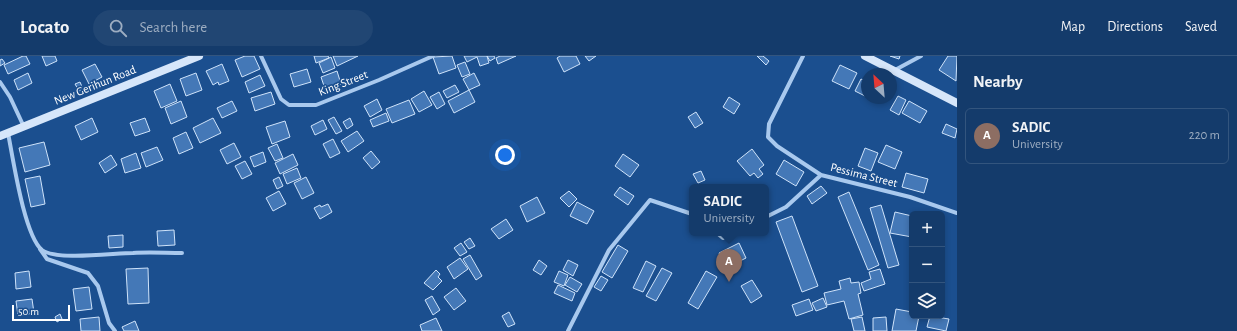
<!DOCTYPE html>
<meta charset="utf-8">
<style>
body{margin:0;font-family:"Alegreya Sans",sans-serif;background:#214673;color:#f1f3f6}
.controls{position:absolute;right:12px;bottom:12px;display:grid;overflow:hidden;border-radius:6px;box-shadow:0 2px 6px #0003}
.controls button{width:36px;height:36px;display:grid;place-items:center;padding:0;border:0;border-bottom:1px solid #33557e;background:#143b6b;color:#f1f3f6;font:20px sans-serif}
.compass{position:absolute;left:861px;top:12px;width:36px;height:36px;border-radius:50%;background:#143b6b;box-shadow:0 2px 6px #0003;rotate:334deg}
.scale{position:absolute;left:12px;bottom:10px;width:58px;box-sizing:border-box;padding-left:4px;border:2px solid #fff;border-top:0;font-size:11px;line-height:14px;white-space:nowrap;color:#fff;-webkit-text-stroke:3px #1b4f8f;paint-order:stroke}
.you{position:absolute;left:505px;top:99px;width:14px;height:14px;margin:-10px;border:3px solid #fff;border-radius:50%;background:#1a73e8;box-shadow:0 0 0 6px #1a73e833}
.badge{display:grid;place-items:center;width:26px;height:26px;border-radius:50%;background:#ffd166;color:#fff;font-size:13px;font-weight:700}
.pin{position:absolute;translate:-50% -33px;filter:drop-shadow(0 1px 2px #0008)}
.pin::after{content:'';position:absolute;top:21px;width:14px;height:12px;background:inherit;clip-path:polygon(0 0,100% 0,50% 100%)}
.popup{position:absolute;left:689px;top:128px;width:80px;height:52px;box-sizing:border-box;display:grid;place-content:center;border-radius:6px;background:#143b6b;filter:drop-shadow(0 1px 3px #0005);font-size:13px;white-space:nowrap;color:#9dadc1}
.popup b{font-size:15px;color:#f1f3f6}
.popup::after{content:'';position:absolute;left:50%;top:100%;margin-left:-8px;border:8px solid transparent;border-top-color:#143b6b}
.list{margin:0;padding:0;list-style:none}
h2{display:flex;justify-content:space-between;align-items:center;height:52px;margin:0;padding:0 16px;font-size:17px}
h2 small{font-size:13px;font-weight:400;color:#9dadc1}
.list li{display:grid;grid-template-columns:26px 1fr auto;gap:12px;align-items:center;box-sizing:border-box;height:56px;margin:0 8px 8px;padding:0 8px;border:1px solid #33557e;border-radius:6px}
.list b{display:block;font-size:15px;white-space:nowrap}
.list p{margin:0;font-size:13px;white-space:nowrap;color:#9dadc1}
.list em{font-size:13px;font-style:normal;color:#9dadc1}
.icon{flex:none;width:22px;height:22px;fill:none;stroke:currentColor;stroke-width:2;stroke-linecap:round;stroke-linejoin:round}
.map{position:relative;flex:none;width:957px;height:275px;overflow:hidden}
header{display:flex;align-items:center;gap:24px;box-sizing:border-box;height:56px;padding:0 20px;background:#143b6b;border-bottom:1px solid #33557e}
header strong{font-size:19px}
nav{display:flex;gap:22px;margin-inline-start:auto;font-size:14px}
.search{width:280px;height:36px;background:#214673;display:flex;align-items:center;gap:10px;box-sizing:border-box;padding:0 14px;border-radius:22px;color:#9dadc1;font-size:15px}
main{display:flex}
aside{flex:1;background:#143b6b}
.map>svg:first-child{display:block}
.building{fill:#4478b7;stroke:#cfe3fa}
.lines{fill:none;stroke-linecap:round;stroke-linejoin:round}
.street{stroke:#a9c9ee;stroke-width:4}
.secondary{stroke:#d6e6fa;stroke-width:8}
.labels{text-anchor:middle;dominant-baseline:central;stroke-width:3.5;stroke-linejoin:round;paint-order:stroke}
.street-label{font-size:12px;fill:#fff;stroke:#1b4f8f}
</style>
<header>
<strong>Locato</strong>
<div class="search"><svg class="icon" aria-label="search" viewBox="0 0 24 24"><circle cx="10" cy="10" r="6"/><path d="M15 15l6 6"/></svg>Search here</div>
<nav><a>Map</a><a>Directions</a><a>Saved</a></nav>
</header>
<main>
<div class="map">
<svg width="957" height="275" viewBox="0 0 957 275">
<rect width="100%" height="100%" fill="#1b4f8f"/>
<path class="building" d="M 23,0 L 26,0 L 30,8 L 8,18 L 4,9 Z
M 42,0 L 55,0 L 57,5 L 46,10 Z
M 245,0 L 254,0 L 260,13 L 242,21 L 235,4 Z
M 314,0 L 328,0 L 329,2 L 316,7 Z
M 333,0 L 358,0 L 337,10 Z
M 452,0 L 456,12 L 439,18 L 433,1 Z
M 464,0 L 487,0 L 489,7 L 480,10 L 477,1 L 467,6 Z
M 487,0 L 494,0 L 495,2 L 490,5 Z
M 500,0 L 516,0 L 498,8 L 496,2 Z
M 560,0 L 576,0 L 580,8 L 564,16 L 557,2 Z
M 585,0 L 596,0 L 589,5 Z
M 757,0 L 763,0 L 769,5 L 766,9 Z
M 890,0 L 900,0 L 899,3 Z
M 948,0 L 957,0 L 956,25 L 939,14 Z
M 331,1 L 335,12 L 323,17 L 319,7 Z
M 2,3 L 5,7 L 0,10 L 0,4 Z
M 465,6 L 470,18 L 462,21 L 457,9 Z
M 95,8 L 102,21 L 89,28 L 82,14 Z
M 222,8 L 229,25 L 219,29 L 218,26 L 213,29 L 206,15 Z
M 840,9 L 857,17 L 849,33 L 832,25 Z
M 307,13 L 311,26 L 294,31 L 290,18 Z
M 337,15 L 341,28 L 325,33 L 321,21 Z
M 28,17 L 32,27 L 18,34 L 14,24 Z
M 196,17 L 202,34 L 186,40 L 180,23 Z
M 474,17 L 480,29 L 469,34 L 463,23 Z
M 260,19 L 265,30 L 249,37 L 245,26 Z
M 861,23 L 867,26 L 867,41 L 855,35 Z
M 80,26 L 83,33 L 79,35 L 75,28 Z
M 170,28 L 177,45 L 161,52 L 154,35 Z
M 455,29 L 459,36 L 447,42 L 443,35 Z
M 469,34 L 475,46 L 454,57 L 448,45 Z
M 424,35 L 432,49 L 419,56 L 411,43 Z
M 271,36 L 275,48 L 255,55 L 251,42 Z
M 439,36 L 445,48 L 437,53 L 430,41 Z
M 898,40 L 906,44 L 899,59 L 890,54 Z
M 729,41 L 740,48 L 734,58 L 723,51 Z
M 377,43 L 382,54 L 370,61 L 364,50 Z
M 409,44 L 415,58 L 392,67 L 386,53 Z
M 181,45 L 187,61 L 171,68 L 165,52 Z
M 232,45 L 237,55 L 222,62 L 217,52 Z
M 909,45 L 927,55 L 920,67 L 902,57 Z
M 696,56 L 703,67 L 695,72 L 688,61 Z
M 386,57 L 389,65 L 373,71 L 370,64 Z
M 334,61 L 342,75 L 336,78 L 328,64 Z
M 92,62 L 98,76 L 81,84 L 75,70 Z
M 145,62 L 150,75 L 135,80 L 130,67 Z
M 213,62 L 221,77 L 200,87 L 193,72 Z
M 350,62 L 353,69 L 347,73 L 343,66 Z
M 323,64 L 327,73 L 315,79 L 311,70 Z
M 285,65 L 290,81 L 272,88 L 266,71 Z
M 946,68 L 957,73 L 955,82 L 942,77 Z
M 357,75 L 364,85 L 348,96 L 341,85 Z
M 186,76 L 193,92 L 179,98 L 173,82 Z
M 333,83 L 340,97 L 330,102 L 323,88 Z
M 44,86 L 50,109 L 25,116 L 19,92 Z
M 234,87 L 241,101 L 227,108 L 220,94 Z
M 277,88 L 283,102 L 275,105 L 268,92 Z
M 886,89 L 902,96 L 895,113 L 878,106 Z
M 157,91 L 163,104 L 146,111 L 141,97 Z
M 865,92 L 878,97 L 871,115 L 858,110 Z
M 752,93 L 764,109 L 759,113 L 763,118 L 758,122 L 754,117 L 750,120 L 737,105 Z
M 371,95 L 380,106 L 372,113 L 363,102 Z
M 263,96 L 266,106 L 254,111 L 250,101 Z
M 136,97 L 141,112 L 125,117 L 121,103 Z
M 293,98 L 298,109 L 280,118 L 275,107 Z
M 623,98 L 639,109 L 630,121 L 615,110 Z
M 111,99 L 117,109 L 105,117 L 99,107 Z
M 784,104 L 804,116 L 796,130 L 776,118 Z
M 245,105 L 252,118 L 242,123 L 235,110 Z
M 297,112 L 301,122 L 287,128 L 283,118 Z
M 701,115 L 705,124 L 698,127 L 693,118 Z
M 906,117 L 928,123 L 924,137 L 902,131 Z
M 40,120 L 45,148 L 31,151 L 25,123 Z
M 279,121 L 283,130 L 277,133 L 273,124 Z
M 306,121 L 314,137 L 302,143 L 294,127 Z
M 821,130 L 827,137 L 812,148 L 807,140 Z
M 620,131 L 634,140 L 628,149 L 614,139 Z
M 279,135 L 286,148 L 273,155 L 266,142 Z
M 569,135 L 577,143 L 569,151 L 560,142 Z
M 849,136 L 879,209 L 868,214 L 838,141 Z
M 537,141 L 545,157 L 527,166 L 520,150 Z
M 577,146 L 594,155 L 587,168 L 570,160 Z
M 328,148 L 332,156 L 320,163 L 314,152 L 320,149 L 321,151 Z
M 881,149 L 899,209 L 888,212 L 870,152 Z
M 895,156 L 912,160 L 912,181 L 890,177 Z
M 792,160 L 818,230 L 802,236 L 776,166 Z
M 506,163 L 513,174 L 499,183 L 491,173 Z
M 174,174 L 175,189 L 158,190 L 157,175 Z
M 123,179 L 123,191 L 109,192 L 108,180 Z
M 470,182 L 475,190 L 469,193 L 464,186 Z
M 461,187 L 467,196 L 460,200 L 454,192 Z
M 739,187 L 746,202 L 726,212 L 719,197 Z
M 618,189 L 628,195 L 612,222 L 602,216 Z
M 470,199 L 482,220 L 476,224 L 463,203 Z
M 460,202 L 468,213 L 454,223 L 447,211 Z
M 539,204 L 547,210 L 541,219 L 533,214 Z
M 568,204 L 578,209 L 573,220 L 563,214 Z
M 646,205 L 656,210 L 643,236 L 633,232 Z
M 148,212 L 149,247 L 128,248 L 126,213 Z
M 662,212 L 672,217 L 656,245 L 646,240 Z
M 880,213 L 885,228 L 864,235 L 861,227 L 871,223 L 869,216 Z
M 436,214 L 440,218 L 438,221 L 442,225 L 433,234 L 424,227 Z
M 29,215 L 31,231 L 16,233 L 15,217 Z
M 559,215 L 568,219 L 564,230 L 554,226 Z
M 706,215 L 717,221 L 698,253 L 688,247 Z
M 601,220 L 608,224 L 601,235 L 594,231 Z
M 570,221 L 582,228 L 577,236 L 565,229 Z
M 850,222 L 851,227 L 859,226 L 861,237 L 858,238 L 863,259 L 849,263 L 844,245 L 827,249 L 824,237 L 841,233 L 839,225 Z
M 752,224 L 762,240 L 751,247 L 741,230 Z
M 558,229 L 575,237 L 572,245 L 554,237 Z
M 89,231 L 92,253 L 76,255 L 73,233 Z
M 456,232 L 466,245 L 454,254 L 444,241 Z
M 432,240 L 440,254 L 433,259 L 425,244 Z
M 823,242 L 827,251 L 816,255 L 812,247 Z
M 32,243 L 34,257 L 18,260 L 16,245 Z
M 809,243 L 813,254 L 796,260 L 792,249 Z
M 896,253 L 912,256 L 912,260 L 919,260 L 916,275 L 892,275 Z
M 509,256 L 515,268 L 508,271 L 502,260 Z
M 60,258 L 62,263 L 57,266 L 55,261 Z
M 930,260 L 949,263 L 946,275 L 927,271 Z
M 99,261 L 100,275 L 81,275 L 80,263 Z
M 862,261 L 865,275 L 854,275 L 851,263 Z
M 886,261 L 887,275 L 873,275 L 873,262 Z
M 436,262 L 442,275 L 422,275 L 420,269 Z
M 135,265 L 139,275 L 124,275 L 122,271 Z"/>
<g class="lines">
<path class="street" d="M 261,0 L 281,43 L 289,49 L 316,49 L 379,24 L 433,0
M 803,0 L 769,68 L 768,81 L 777,90 L 821,119 L 910,141 L 957,157
M 895,14 L 921,0
M 0,26 L 10,41 L 24,71
M 8,77 C 13,102 24,179 42,194 C 57,205 114,197 133,197 C 149,196 166,197 182,197
M 766,161 L 786,151 L 821,119
M 717,177 L 723,182 L 733,177
M 40,193 L 47,203 L 88,217 L 98,230 L 109,267 L 115,275
M 568,275 L 609,194 L 650,144 L 692,158"/>
<path class="secondary" d="M 865,0 L 957,47
M 0,80 L 199,0"/>
</g>
<g class="labels">
<g class="street-label">
<text transform="translate(343 27) rotate(-21)">King Street</text>
<text transform="translate(95 29) rotate(-22)">New Gerihun Road</text>
<text transform="translate(864 119) rotate(14)">Pessima Street</text>
</g>
</g>
</svg>
<div class="controls">
<button>+</button>
<button>−</button>
<button><svg class="icon" aria-label="layers" viewBox="0 0 24 24"><path d="M12 4l9 5-9 5-9-5zM3 14l9 5 9-5"/></svg></button>
</div>
<svg class="compass" viewBox="-18 -18 36 36"><path d="M0-13l5 13h-10z" fill="#e53935"/><path d="M0 13l5-13h-10z" fill="#9dadc1"/></svg>
<div class="scale">50 m</div>
<div class="you"></div>
<div class="pin badge" style="left:729px;top:226px;background:#8d6e63">A</div>
<div class="popup"><b>SADIC</b>University</div>
</div>
<aside>
<h2>Nearby<small></small></h2>
<ul class="list">
<li><span class="badge" style="background:#8d6e63">A</span><div><b>SADIC</b><p>University</p></div><em>220 m</em></li>
</ul>
</aside>
</main>
